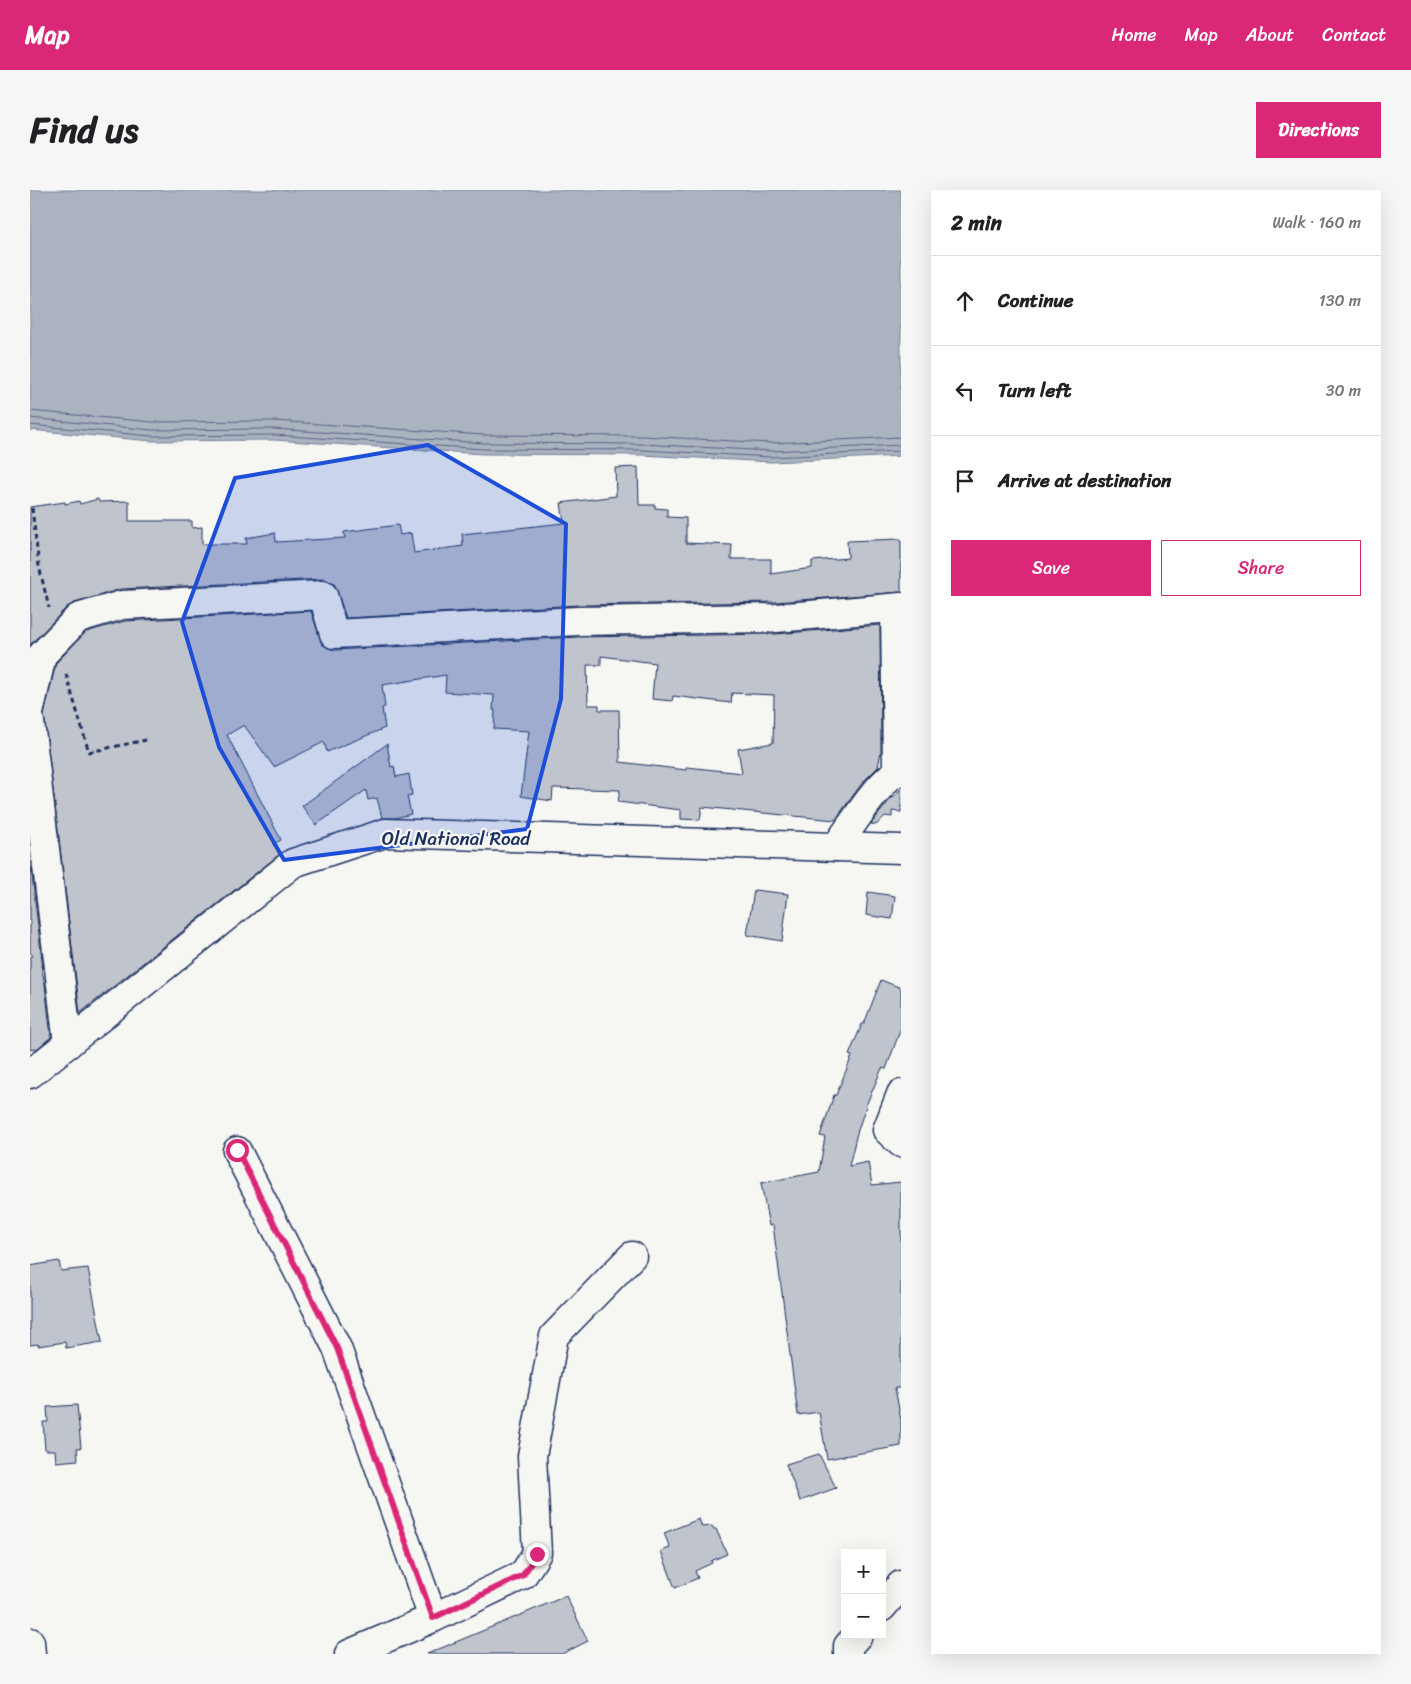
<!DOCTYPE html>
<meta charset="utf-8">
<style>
body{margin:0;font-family:Sriracha,sans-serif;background:#f6f6f6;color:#202124}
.controls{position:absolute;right:15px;bottom:15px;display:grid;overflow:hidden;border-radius:0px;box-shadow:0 5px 20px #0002}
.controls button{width:45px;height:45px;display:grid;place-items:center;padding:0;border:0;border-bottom:1px solid #e0e0e0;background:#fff;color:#202124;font:25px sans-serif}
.stop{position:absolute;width:15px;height:15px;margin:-11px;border:4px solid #db2777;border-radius:50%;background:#fff}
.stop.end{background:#db2777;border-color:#fff;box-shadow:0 1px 5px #0008}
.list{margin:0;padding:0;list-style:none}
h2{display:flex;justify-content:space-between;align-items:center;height:65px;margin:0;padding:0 20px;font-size:21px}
h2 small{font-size:16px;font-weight:400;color:#757577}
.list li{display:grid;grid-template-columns:32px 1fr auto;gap:15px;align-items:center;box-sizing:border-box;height:90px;padding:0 20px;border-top:1px solid #e0e0e0}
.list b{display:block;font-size:19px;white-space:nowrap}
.list em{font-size:16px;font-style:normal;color:#757577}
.actions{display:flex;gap:10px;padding:15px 20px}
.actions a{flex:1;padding:11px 0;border:1px solid #db2777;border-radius:0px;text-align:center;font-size:18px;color:#db2777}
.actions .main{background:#db2777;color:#fff}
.icon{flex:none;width:28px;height:28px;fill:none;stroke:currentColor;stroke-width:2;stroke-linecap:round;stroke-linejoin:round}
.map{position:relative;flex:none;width:871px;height:1464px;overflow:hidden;border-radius:0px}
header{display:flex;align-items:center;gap:30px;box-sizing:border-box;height:70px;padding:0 25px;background:#db2777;color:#fff}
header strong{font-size:24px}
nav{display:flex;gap:28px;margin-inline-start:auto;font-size:18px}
.intro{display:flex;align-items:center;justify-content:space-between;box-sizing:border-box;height:120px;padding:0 30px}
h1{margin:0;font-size:35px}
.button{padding:12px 22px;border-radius:0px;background:#db2777;color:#fff;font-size:18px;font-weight:700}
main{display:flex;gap:30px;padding:0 30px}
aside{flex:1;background:#fff;border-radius:0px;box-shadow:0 5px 20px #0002}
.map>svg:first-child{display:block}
.water{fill:#abb2c0;stroke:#717e99}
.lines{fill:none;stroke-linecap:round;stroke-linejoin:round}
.shore{stroke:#556385;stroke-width:1}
.building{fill:#c0c4cd;stroke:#1b2f5e;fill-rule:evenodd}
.minor-casing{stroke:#1b2f5e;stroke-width:31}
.secondary-casing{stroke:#1b2f5e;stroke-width:31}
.path{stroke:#1b2f5e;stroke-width:3;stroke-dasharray:5 4;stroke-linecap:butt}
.minor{stroke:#f6f6f2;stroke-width:28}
.secondary{stroke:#f6f6f2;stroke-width:28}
.route{stroke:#db2777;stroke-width:6}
.marked{fill:#1d4ed8;fill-opacity:0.2;stroke:#1d4ed8;stroke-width:4;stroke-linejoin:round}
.labels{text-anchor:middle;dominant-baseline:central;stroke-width:4.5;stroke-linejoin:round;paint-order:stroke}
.street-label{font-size:19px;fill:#1b2f5e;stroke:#f6f6f2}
</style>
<header>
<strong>Map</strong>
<nav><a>Home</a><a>Map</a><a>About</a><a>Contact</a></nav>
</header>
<div class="intro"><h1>Find us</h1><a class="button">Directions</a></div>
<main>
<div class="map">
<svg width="871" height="1464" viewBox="0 0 871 1464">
<rect width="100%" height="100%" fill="#f6f6f2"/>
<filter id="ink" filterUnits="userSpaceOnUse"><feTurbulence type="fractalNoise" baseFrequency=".02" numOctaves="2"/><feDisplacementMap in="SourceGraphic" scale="10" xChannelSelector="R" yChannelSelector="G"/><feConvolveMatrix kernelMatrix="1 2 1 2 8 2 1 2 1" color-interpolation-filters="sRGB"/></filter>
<g filter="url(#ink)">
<path class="water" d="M 0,0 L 871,0 L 871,266 L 741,272 L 612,265 L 453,264 L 244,250 L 122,251 L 0,240 Z"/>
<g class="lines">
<path class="shore" d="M 0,221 L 123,232 L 244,231 L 454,245 L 612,246 L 741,253 L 871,247
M 0,228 L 122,240 L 244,239 L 454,253 L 612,254 L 741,261 L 871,255
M 0,235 L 122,246 L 244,245 L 453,259 L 612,260 L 741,267 L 871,261"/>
</g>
<path class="building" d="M 608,277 L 609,315 L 625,315 L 625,318 L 637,319 L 637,327 L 656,328 L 656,353 L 702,355 L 701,369 L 741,369 L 741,384 L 782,378 L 782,371 L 818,368 L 817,351 L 871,349 L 871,402 L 745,412 L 548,415 L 316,428 L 305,395 L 299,391 L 293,389 L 91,399 L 44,413 L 37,417 L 0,455 L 0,317 L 35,312 L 35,314 L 49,311 L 50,314 L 68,309 L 69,312 L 99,311 L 99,331 L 162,331 L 162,338 L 172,337 L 172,354 L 217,354 L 216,348 L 245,343 L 246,352 L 315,348 L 314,342 L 368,335 L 370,345 L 381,343 L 384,363 L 433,356 L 432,344 L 534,333 L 531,313 L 586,306 L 585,278 Z
M 281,421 L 292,454 L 298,458 L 305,460 L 549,447 L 746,444 L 850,435 L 851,561 L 848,577 L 833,592 L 805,630 L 672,617 L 670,630 L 651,629 L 651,620 L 588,612 L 590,600 L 523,598 L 522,611 L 491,606 L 499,541 L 464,539 L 465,520 L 463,520 L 464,505 L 415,502 L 416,485 L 352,495 L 355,517 L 352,518 L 355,538 L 297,562 L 294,552 L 244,577 L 214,535 L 197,545 L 251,650 L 243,654 L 250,664 L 50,823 L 14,525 L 26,473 L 56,442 L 95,431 ZM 571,466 L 625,473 L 622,509 L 642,511 L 643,506 L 701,513 L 702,503 L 744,505 L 743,553 L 708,559 L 712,583 L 657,577 L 656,580 L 590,572 L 589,520 L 569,520 L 569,515 L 558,515 L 557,475 L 571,475 Z
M 357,554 L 361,577 L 364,576 L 366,587 L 379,584 L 382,605 L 377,606 L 381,624 L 365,628 L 352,628 L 347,608 L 338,610 L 336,600 L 286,635 L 272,616 Z
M 871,599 L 871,622 L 862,621 L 862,627 L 855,626 L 846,635 L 841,634 L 858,612 Z
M 1,677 L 13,779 L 11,775 L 15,795 L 21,847 L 8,858 L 0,860 L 0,767 L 3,766 L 0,762 L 0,678 Z
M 724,700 L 758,704 L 752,751 L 717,745 Z
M 838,702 L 865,706 L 862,729 L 836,725 Z
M 851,790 L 871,798 L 871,838 L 856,879 L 852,878 L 837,913 L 827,943 L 819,976 L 838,972 L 842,995 L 871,992 L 871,1198 L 865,1198 L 871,1230 L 871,1256 L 797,1269 L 789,1222 L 768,1225 L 743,1035 L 739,1036 L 731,993 L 789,982 L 795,947 L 790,946 L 804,905 L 806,905 L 822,866 L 819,865 L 832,834 L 834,834 Z
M 29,1071 L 31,1081 L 58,1078 L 72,1152 L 36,1158 L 35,1152 L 8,1156 L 8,1154 L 0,1155 L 0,1076 Z
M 47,1215 L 51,1258 L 47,1258 L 48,1270 L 26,1272 L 25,1260 L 15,1260 L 13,1232 L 18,1232 L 17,1217 Z
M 789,1264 L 806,1298 L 770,1311 L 756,1274 Z
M 669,1329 L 672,1337 L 682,1336 L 684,1339 L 686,1339 L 697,1364 L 681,1371 L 682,1373 L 665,1381 L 668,1388 L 645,1398 L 631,1361 L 640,1358 L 634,1343 Z
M 536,1406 L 558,1451 L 532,1464 L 397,1464 Z"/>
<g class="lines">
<g class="minor-casing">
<path id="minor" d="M 865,418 L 867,582
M 0,519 L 12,465 L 48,428 L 92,415 L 293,405 L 304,444 L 548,431 L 746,428 L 871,417
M 0,532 L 38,854
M 806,657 C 818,641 853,584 871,581
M 871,904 L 857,940 L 871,953
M 207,961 L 307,1158 L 403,1428
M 852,1417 L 871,1395
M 0,1452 L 1,1464
M 319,1464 L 403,1428 L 493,1385 L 507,1363 L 502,1266 L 524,1146 L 602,1066
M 818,1464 L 818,1456 L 828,1445"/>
</g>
<g class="secondary-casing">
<path id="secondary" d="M 0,884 L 263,673 L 355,643 L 871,659"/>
</g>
<path class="path" d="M 2,318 L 9,376 L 19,418
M 36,484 L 59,562 L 116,550"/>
<use href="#minor" class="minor"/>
<use href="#secondary" class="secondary"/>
</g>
</g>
<g class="lines" filter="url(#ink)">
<path class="route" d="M 207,960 L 307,1158 L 403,1428 L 493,1385 L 507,1364"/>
</g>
<path class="marked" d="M 398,255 L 536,334 L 531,509 L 497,639 L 254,670 L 189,557 L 152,432 L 205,288 Z"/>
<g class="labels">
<g class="street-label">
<text x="426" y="648">Old National Road</text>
</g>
</g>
</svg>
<div class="controls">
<button>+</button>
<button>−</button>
</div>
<div class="stop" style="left:207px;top:960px"></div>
<div class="stop end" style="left:507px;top:1364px"></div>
</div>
<aside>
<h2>2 min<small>Walk · 160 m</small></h2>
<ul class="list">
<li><svg class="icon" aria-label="ahead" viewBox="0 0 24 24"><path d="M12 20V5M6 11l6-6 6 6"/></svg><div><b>Continue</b></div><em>130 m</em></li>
<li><svg class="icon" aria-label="left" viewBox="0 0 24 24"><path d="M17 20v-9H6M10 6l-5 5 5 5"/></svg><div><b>Turn left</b></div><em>30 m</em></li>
<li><svg class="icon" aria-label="arrive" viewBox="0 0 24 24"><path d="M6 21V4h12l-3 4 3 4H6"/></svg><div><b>Arrive at destination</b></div></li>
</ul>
<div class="actions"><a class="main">Save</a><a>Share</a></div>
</aside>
</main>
